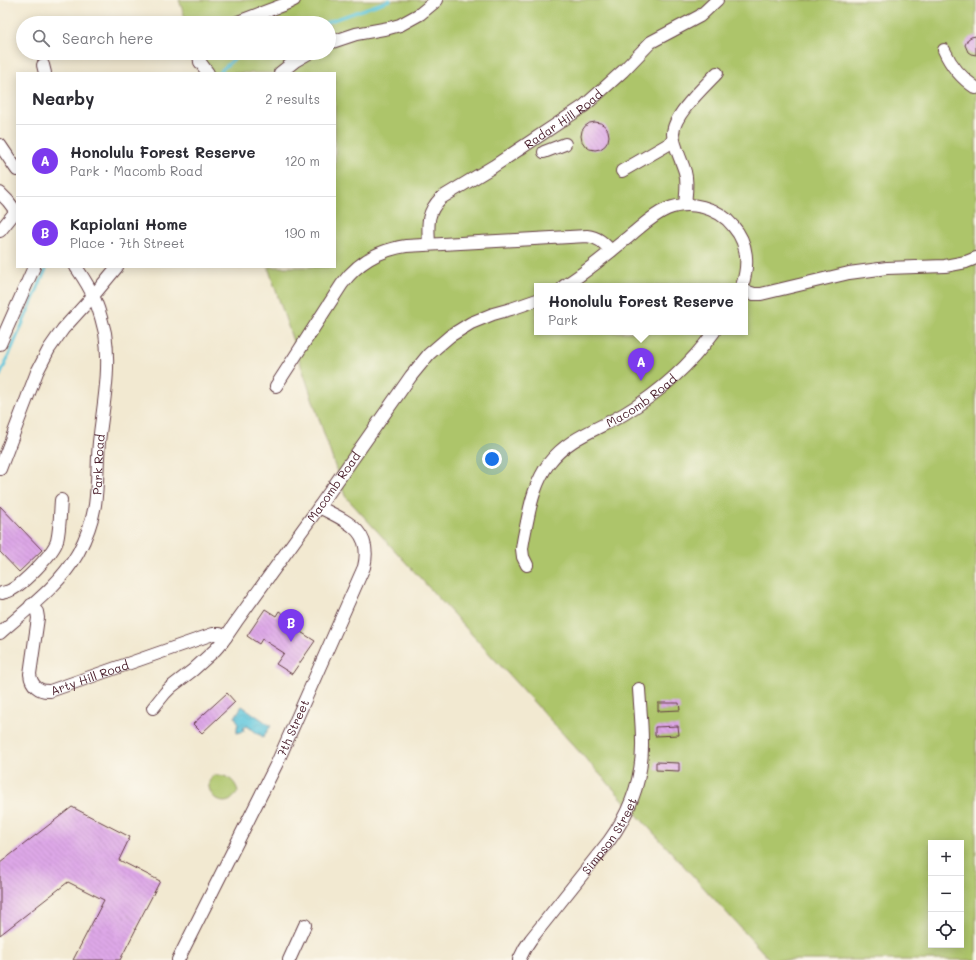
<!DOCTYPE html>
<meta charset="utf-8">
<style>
body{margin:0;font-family:Mali,sans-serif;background:#f7f7f7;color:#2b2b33}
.controls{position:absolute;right:12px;bottom:12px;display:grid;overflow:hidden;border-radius:0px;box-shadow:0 2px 10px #0003}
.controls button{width:36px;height:36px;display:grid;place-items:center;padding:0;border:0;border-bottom:1px solid #e1e1e2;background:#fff;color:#2b2b33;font:20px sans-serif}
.you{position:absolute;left:492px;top:459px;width:14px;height:14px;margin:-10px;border:3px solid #fff;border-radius:50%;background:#1a73e8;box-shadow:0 0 0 6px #1a73e833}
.badge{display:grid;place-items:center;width:26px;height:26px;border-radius:50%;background:#7c3aed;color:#fff;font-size:13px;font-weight:700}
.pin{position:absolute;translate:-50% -33px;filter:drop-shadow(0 1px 2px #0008)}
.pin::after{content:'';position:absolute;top:21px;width:14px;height:12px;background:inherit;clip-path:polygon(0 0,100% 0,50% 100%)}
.popup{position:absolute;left:534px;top:283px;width:214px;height:52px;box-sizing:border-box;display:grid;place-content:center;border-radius:0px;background:#fff;filter:drop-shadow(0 1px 3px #0005);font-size:13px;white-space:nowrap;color:#7c7c81}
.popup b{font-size:15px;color:#2b2b33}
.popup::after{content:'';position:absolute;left:50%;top:100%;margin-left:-8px;border:8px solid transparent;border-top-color:#fff}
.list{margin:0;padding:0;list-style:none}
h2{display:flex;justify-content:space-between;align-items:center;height:52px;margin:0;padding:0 16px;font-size:17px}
h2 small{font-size:13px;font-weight:400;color:#7c7c81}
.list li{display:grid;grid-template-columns:26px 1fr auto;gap:12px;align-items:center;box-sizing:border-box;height:72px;padding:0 16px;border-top:1px solid #e1e1e2}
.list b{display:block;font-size:15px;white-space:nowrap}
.list p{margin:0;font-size:13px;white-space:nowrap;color:#7c7c81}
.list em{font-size:13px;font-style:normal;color:#7c7c81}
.icon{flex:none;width:22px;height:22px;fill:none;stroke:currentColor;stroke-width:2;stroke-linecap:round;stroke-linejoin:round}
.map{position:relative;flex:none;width:976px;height:960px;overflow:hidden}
.search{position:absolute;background:#fff;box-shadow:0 2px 10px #0003;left:16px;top:16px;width:320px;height:44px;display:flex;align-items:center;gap:10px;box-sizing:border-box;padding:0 14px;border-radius:22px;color:#7c7c81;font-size:15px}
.panel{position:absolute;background:#fff;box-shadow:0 2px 10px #0003;left:16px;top:72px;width:320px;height:196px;border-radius:0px}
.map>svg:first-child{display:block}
.park{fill:#adc56b;stroke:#7c724b;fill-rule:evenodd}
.water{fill:url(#water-waves);stroke:#557384}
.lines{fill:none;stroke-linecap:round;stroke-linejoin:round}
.stream{stroke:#60c7dd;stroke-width:3}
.building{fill:url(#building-back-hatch)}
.minor-casing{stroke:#633d44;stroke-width:14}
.minor{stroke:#fff;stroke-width:12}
.labels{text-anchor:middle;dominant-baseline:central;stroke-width:4;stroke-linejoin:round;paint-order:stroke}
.street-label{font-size:12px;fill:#4a1f2b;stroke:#fbf7ec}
</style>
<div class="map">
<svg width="976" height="960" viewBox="0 0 976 960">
<defs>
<pattern id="water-waves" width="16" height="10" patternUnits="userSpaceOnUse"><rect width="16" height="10" fill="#60c7dd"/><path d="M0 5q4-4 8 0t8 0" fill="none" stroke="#55aabe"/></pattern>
<pattern id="building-back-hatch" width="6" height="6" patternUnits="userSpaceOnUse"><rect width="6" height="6" fill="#dda7e7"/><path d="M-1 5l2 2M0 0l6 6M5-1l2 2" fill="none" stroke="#bf8fc6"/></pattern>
</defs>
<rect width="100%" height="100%" fill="#fbf7ec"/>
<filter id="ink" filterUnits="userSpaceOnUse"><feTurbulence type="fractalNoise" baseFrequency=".025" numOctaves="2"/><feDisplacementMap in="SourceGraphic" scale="8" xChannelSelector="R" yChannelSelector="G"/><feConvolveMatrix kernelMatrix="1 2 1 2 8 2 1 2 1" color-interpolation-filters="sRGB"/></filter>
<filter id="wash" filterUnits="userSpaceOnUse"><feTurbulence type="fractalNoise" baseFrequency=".012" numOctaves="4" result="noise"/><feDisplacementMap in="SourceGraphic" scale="16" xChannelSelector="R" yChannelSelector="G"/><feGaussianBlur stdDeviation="0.9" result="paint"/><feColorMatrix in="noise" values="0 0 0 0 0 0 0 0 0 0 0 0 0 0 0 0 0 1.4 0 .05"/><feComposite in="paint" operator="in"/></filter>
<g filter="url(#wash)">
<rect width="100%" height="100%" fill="#f2e9d1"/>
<path class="park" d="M 179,0 L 976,0 L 976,960 L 770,960 L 345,496 L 268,267 L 335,267 L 335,73 L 203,73 L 197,53 L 329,53 L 329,23 L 187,23 ZM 537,286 L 745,286 L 745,332 L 537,332 ZM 931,843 L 961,843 L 961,945 L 931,945 Z
M 214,775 C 226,774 235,780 238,791 C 236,795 233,799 229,801 C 215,807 201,784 214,775 Z"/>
<path class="water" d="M 242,706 L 271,726 L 263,737 L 247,726 L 243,728 L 244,731 L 237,733 L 237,728 L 238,722 L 235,717 Z"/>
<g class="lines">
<path class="stream" d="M 325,23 L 390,0
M 218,73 L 241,53
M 0,376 L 47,267"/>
</g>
<g id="blocks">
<path class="building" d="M 976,36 L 976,55 L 971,54 L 968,52 L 965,45 L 968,39 L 971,37 Z
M581 136a14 14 0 1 1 28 0a14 14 0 1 1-28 0Z
M 0,506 L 42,550 L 19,572 L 0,552 Z
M 265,609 L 276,616 L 279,611 L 291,619 L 288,624 L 315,641 L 292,674 L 276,664 L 284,653 L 262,639 L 259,644 L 247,636 Z
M 227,693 L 235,702 L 202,733 L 193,724 Z
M 658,703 L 679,703 L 680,710 L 658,711 Z
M 678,726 L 679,735 L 655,736 L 655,727 Z
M 656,762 L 679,763 L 679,771 L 656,770 Z
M 72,807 L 130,837 L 119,860 L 160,881 L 135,929 L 136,929 L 120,960 L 73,960 L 104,900 L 68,882 L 0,935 L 0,863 Z"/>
</g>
</g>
<g filter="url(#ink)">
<use href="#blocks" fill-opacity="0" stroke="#633d44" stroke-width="1"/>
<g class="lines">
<g class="minor-casing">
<g id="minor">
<path d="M 235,23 L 288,3 L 294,0"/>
<path d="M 329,43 L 356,34 L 389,28 L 400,25 L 420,14 L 437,0"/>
<path d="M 944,50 C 951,66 961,78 976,88"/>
<path d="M 199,53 L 200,62 L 208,73"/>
<path d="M 43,65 L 45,73"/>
<path d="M 280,73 L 295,61 L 309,53"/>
<path d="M 0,145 L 17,170"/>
<path d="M 544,152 L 565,144"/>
<path d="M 622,171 L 674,141"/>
<path d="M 0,193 L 8,201 L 17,213"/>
<path d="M 685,205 C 686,194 688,182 685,172 C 682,161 673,144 673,134 C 673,115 704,87 717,73"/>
<path d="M 0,231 L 16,211"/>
<path id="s1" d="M 429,244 C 428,225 426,213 441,198 L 494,166 L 584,106 L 602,90 L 623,71 L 651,42 L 700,16 L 717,0"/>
<path d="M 564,286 C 588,271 610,252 632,234 C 643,225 653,215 667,209 C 689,200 718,207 733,226 C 748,243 749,265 742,286"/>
<path d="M 745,291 L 754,294 L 761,294 L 849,273 L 887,268 L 945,266 L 966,262 L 976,258"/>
<path d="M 0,344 L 34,267"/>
<path d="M 276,386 L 342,284 C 358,262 379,250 406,246 L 587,236 C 598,237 604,243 611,251"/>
<path d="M 0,469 L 37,372 L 49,349 L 63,329 L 93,296 L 117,267"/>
<path id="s2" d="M 527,565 L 523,557 L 522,549 C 523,540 525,531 527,522 C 531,501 536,481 549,463 C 569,437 597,430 624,414 C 659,393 690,365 714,332"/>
<path d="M 2,593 C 5,592 8,592 11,590 C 23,584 53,554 57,541 C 60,528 60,513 61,500"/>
<path id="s3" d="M 31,605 L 37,612 L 38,618 L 30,674 C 31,685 39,692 50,691 L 213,634 L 220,634 L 226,637"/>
<path id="s4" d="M 0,633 C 27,609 60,585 78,553 C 86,538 92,522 95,505 C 98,484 97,463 99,442 C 103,406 111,369 105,333 C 102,321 99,307 93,296 C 89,286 82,276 76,267"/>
<path id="s5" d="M 153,708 L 165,693 L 171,687 L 193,670 L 215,650 L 223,641 L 236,622 L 319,507 L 411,376 L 429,354 L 450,336 L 471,323 L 493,314 L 511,309 L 537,300"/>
<path id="s6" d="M 178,960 L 277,763 L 364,567 C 373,530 346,521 319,507"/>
<path d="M 289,960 L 305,925"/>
<path id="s7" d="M 519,960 L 525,948 L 531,939 L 609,841 C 630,812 643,778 642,741 C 642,724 640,706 639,689"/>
</g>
</g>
<use href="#minor" class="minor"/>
</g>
</g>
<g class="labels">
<g class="street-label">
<text stroke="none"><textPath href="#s1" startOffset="195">Radar Hill Road</textPath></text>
<text stroke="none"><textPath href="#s2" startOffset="220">Macomb Road</textPath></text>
<text stroke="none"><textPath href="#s4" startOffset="204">Park Road</textPath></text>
<text stroke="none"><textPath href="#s5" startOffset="287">Macomb Road</textPath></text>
<text stroke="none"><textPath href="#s3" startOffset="143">Arty Hill Road</textPath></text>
<text stroke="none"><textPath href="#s6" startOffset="259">7th Street</textPath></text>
<text stroke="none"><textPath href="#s7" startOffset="154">Simpson Street</textPath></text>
</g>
</g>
</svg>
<div class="controls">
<button>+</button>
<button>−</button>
<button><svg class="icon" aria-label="locate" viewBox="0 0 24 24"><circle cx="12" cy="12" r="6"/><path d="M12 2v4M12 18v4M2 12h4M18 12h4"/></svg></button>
</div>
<div class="you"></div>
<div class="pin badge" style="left:641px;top:381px">A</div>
<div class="popup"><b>Honolulu Forest Reserve</b>Park</div>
<div class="pin badge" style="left:291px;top:642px">B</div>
<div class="search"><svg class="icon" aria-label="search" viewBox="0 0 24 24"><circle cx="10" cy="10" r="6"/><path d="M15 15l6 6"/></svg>Search here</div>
<section class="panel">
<h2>Nearby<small>2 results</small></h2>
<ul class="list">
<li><span class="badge">A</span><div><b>Honolulu Forest Reserve</b><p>Park · Macomb Road</p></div><em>120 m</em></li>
<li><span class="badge">B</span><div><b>Kapiolani Home</b><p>Place · 7th Street</p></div><em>190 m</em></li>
</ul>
</section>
</div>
